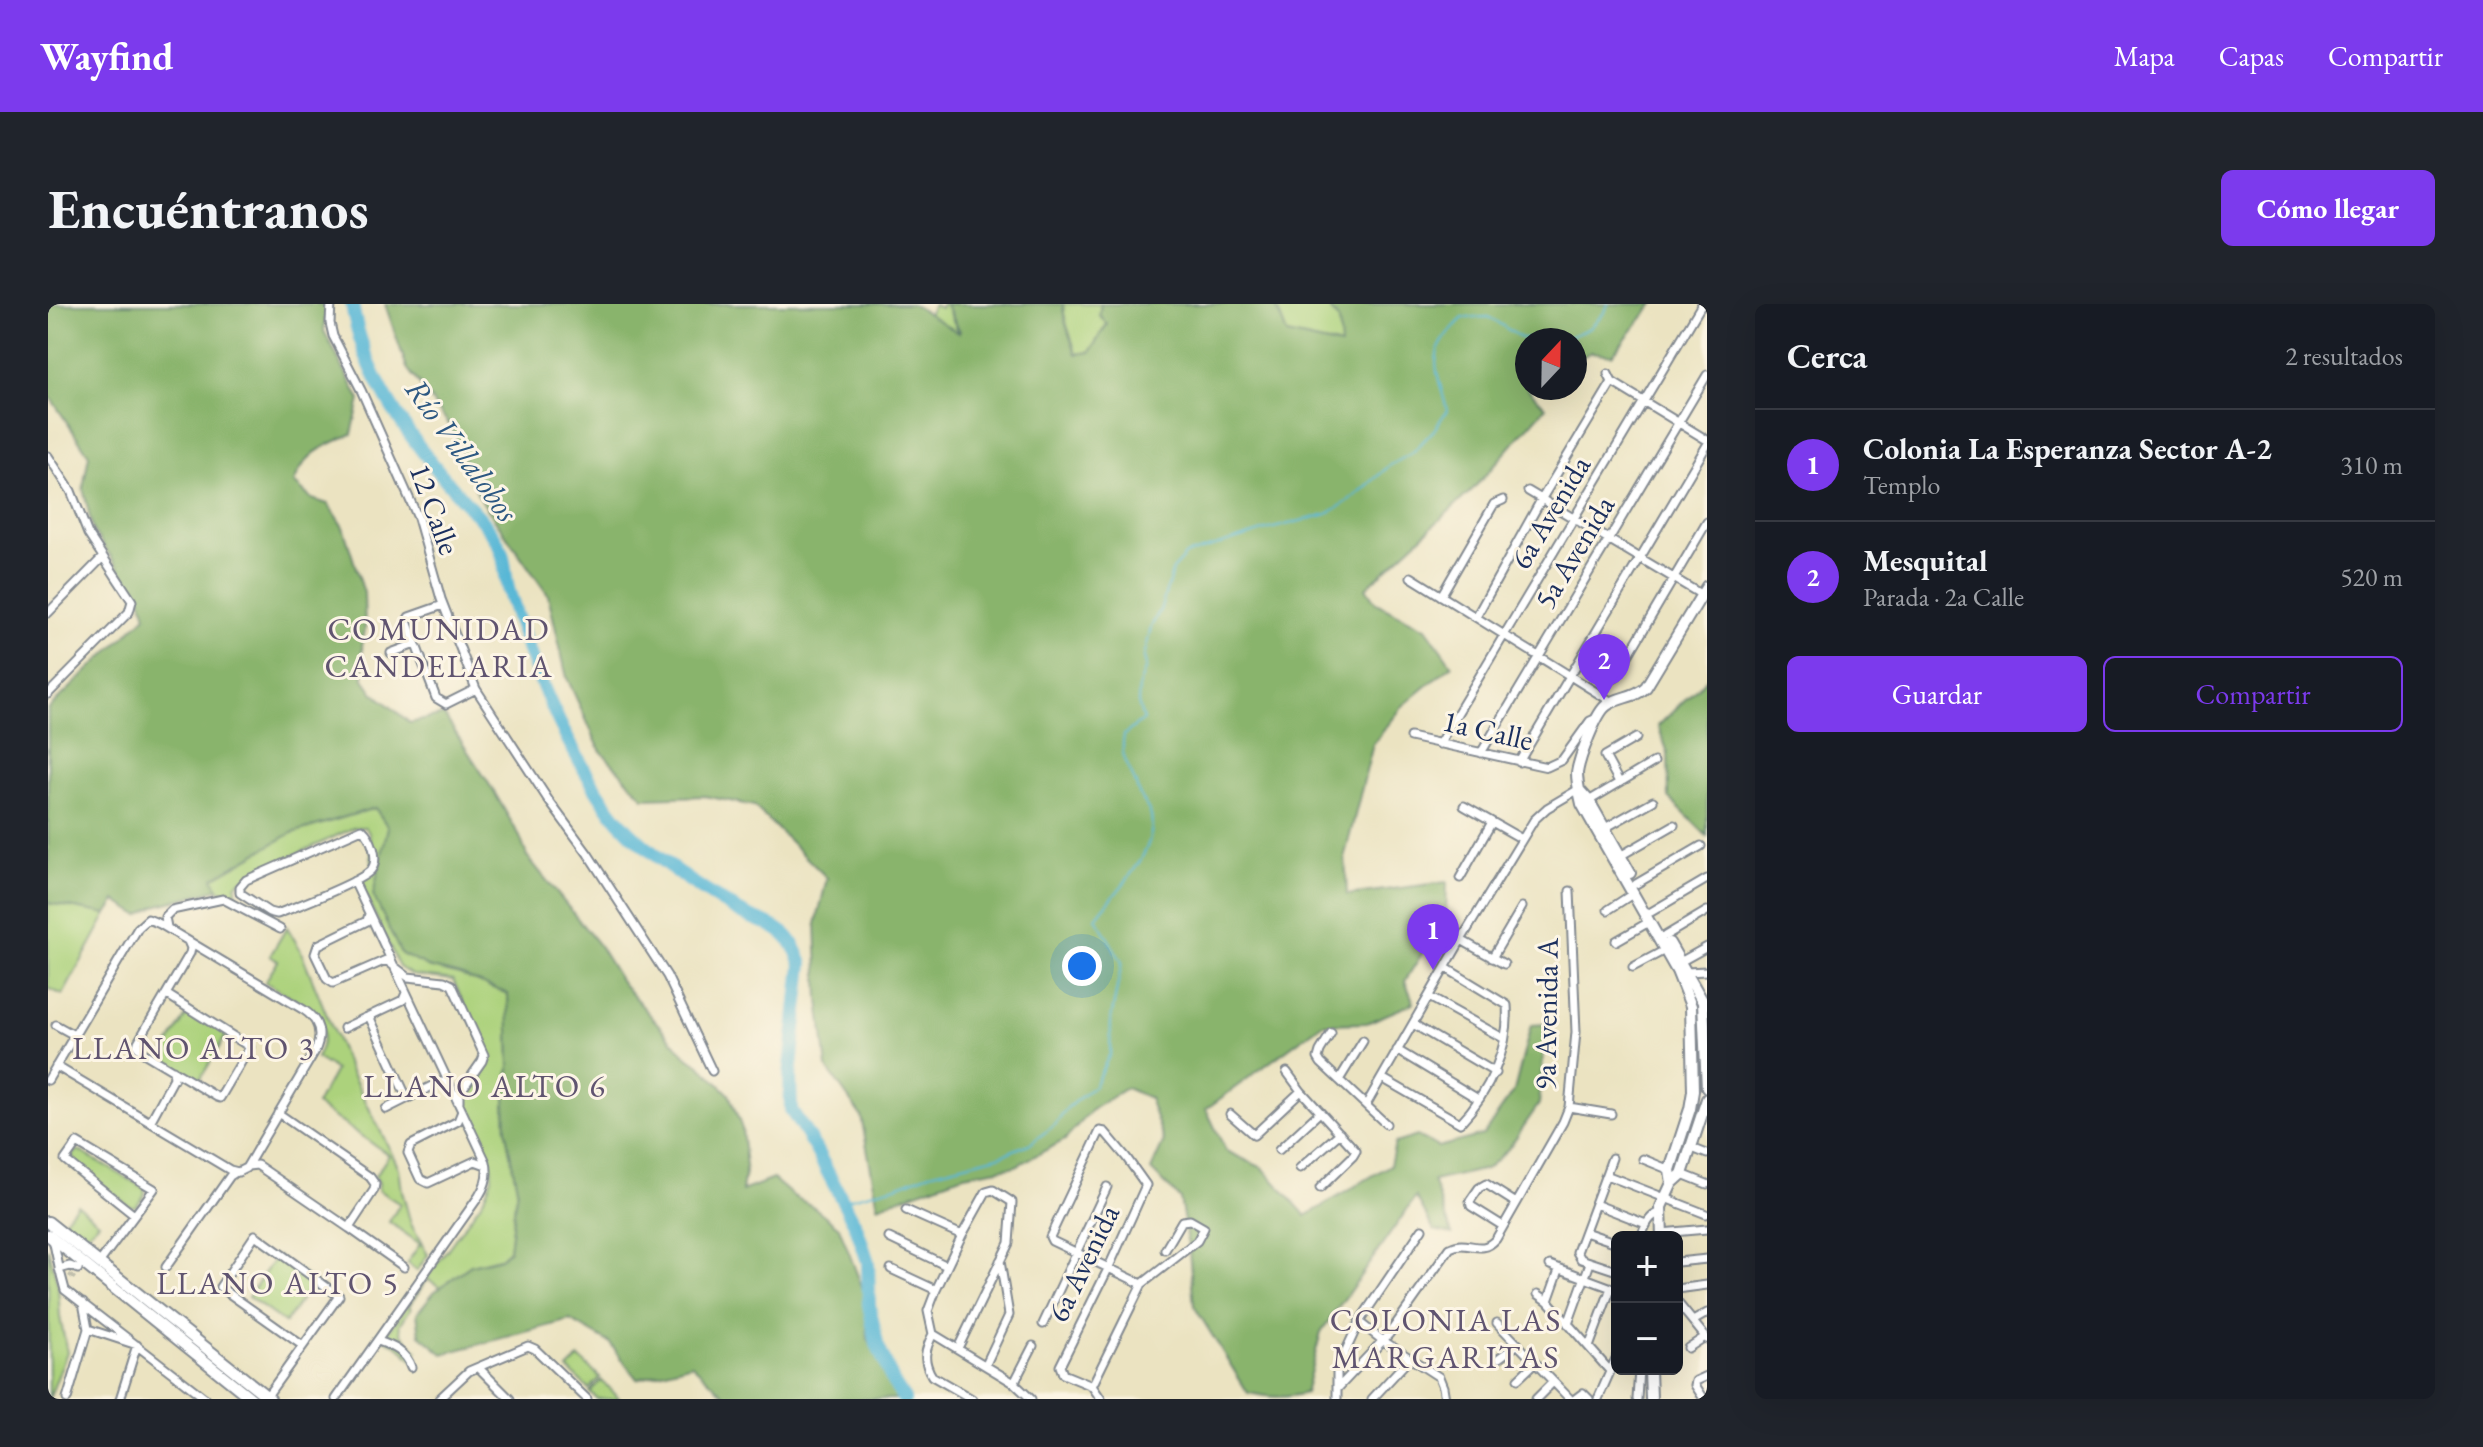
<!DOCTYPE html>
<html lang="es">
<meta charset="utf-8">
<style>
body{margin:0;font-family:"EB Garamond",serif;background:#20242c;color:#f1f3f6}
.controls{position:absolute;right:24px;bottom:24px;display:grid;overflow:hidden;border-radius:12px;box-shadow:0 8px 32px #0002}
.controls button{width:72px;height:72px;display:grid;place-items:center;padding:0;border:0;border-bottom:2px solid #363941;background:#171b24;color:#f1f3f6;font:40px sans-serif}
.compass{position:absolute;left:1467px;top:24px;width:72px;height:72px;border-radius:50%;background:#171b24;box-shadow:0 8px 32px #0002;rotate:22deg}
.you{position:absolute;left:1034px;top:662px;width:28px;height:28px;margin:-20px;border:6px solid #fff;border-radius:50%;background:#1a73e8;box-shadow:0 0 0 12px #1a73e833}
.badge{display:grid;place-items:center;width:52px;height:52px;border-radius:50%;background:#7c3aed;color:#fff;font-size:26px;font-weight:700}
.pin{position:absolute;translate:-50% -66px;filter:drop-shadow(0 2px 4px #0008)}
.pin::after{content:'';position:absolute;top:42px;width:28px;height:24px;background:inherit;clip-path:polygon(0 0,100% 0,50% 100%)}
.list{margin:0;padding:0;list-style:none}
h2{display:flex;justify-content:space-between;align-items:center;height:104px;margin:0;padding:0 32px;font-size:34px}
h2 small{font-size:26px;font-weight:400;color:#9ea1a6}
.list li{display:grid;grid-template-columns:52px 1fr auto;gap:24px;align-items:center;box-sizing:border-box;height:112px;padding:0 32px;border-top:2px solid #363941}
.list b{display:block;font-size:30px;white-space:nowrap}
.list p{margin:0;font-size:26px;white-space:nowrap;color:#9ea1a6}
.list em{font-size:26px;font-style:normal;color:#9ea1a6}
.actions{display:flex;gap:16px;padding:24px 32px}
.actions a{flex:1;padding:18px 0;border:2px solid #7c3aed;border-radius:12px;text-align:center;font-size:28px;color:#7c3aed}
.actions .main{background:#7c3aed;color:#fff}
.map{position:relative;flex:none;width:1659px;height:1095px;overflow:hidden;border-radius:12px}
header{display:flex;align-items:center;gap:48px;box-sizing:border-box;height:112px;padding:0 40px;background:#7c3aed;color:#fff}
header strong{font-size:38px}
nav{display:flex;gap:44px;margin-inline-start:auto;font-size:28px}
.intro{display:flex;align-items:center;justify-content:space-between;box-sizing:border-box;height:192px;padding:0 48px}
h1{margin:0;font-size:56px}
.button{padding:20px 36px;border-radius:12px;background:#7c3aed;color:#fff;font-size:28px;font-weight:700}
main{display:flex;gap:48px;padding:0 48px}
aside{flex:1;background:#171b24;border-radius:12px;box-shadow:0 8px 32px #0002}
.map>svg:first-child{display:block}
.green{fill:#acd27c;stroke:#64806d;stroke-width:2}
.forest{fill:#89b46c;stroke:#527265;stroke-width:2}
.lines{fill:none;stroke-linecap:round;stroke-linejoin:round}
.stream{stroke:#58b7d6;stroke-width:2}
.river{stroke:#58b7d6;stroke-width:14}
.street-tunnel{stroke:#c1bfad;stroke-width:7;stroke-dasharray:7 3.5;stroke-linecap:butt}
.street-casing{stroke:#838990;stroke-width:11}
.secondary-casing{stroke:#838990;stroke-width:14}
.street{stroke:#fff;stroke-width:7}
.secondary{stroke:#fff;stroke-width:10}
.labels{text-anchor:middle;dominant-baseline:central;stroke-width:6;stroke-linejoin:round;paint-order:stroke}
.street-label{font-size:30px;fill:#1b2f5e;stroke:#fcf5e5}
.water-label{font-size:32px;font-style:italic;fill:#2d5882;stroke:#fcf5e5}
.neighbourhood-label{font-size:32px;letter-spacing:2px;fill:#605470;stroke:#fcf5e5}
</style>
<header>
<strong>Wayfind</strong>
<nav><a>Mapa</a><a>Capas</a><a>Compartir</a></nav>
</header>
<div class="intro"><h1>Encuéntranos</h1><a class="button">Cómo llegar</a></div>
<main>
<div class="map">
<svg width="1659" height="1095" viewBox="0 0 1659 1095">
<rect width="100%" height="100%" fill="#fcf5e5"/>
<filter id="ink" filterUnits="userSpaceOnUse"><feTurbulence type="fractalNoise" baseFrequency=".0125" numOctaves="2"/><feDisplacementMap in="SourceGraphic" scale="16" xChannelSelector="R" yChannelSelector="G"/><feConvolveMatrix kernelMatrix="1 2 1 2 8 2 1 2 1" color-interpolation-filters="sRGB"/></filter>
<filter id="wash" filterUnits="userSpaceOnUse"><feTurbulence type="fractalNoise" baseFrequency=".006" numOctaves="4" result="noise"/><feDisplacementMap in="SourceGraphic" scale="32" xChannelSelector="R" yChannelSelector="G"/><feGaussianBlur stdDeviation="1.8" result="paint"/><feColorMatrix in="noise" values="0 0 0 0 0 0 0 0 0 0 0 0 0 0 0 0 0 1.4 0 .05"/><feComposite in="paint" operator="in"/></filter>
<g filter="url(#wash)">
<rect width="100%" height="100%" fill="#ebe3c1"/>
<path class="green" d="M 894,0 L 897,0 L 911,29 L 880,10 L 886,1 L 892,4 Z
M 1015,0 L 1053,0 L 1051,11 L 1059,20 L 1042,48 L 1028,50 C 1024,32 1015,18 1015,0 Z
M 1227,0 L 1278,0 L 1291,17 L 1294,42 L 1239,30 Z
M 327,504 L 340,523 L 325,591 L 380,663 L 412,671 L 460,690 L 462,762 L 457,790 L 458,829 L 469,884 L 461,946 L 452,954 L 423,961 L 392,983 L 380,975 L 361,1002 L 363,1004 L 352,1021 L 354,1030 L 369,1047 L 365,1057 L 353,1044 L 337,1035 L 337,1032 L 435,896 L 444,874 L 443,859 L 415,799 L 417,788 L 438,756 L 439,750 L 405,676 L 364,671 L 351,663 L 312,578 L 313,575 L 325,568 L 321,529 L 317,523 L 305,524 L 193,576 L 188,582 L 188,589 L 196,599 L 170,585 L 165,574 L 244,529 Z
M 0,599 L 59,610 L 15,691 L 0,684 Z
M 239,623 L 252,645 L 297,756 L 351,864 L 354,887 L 363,920 L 380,951 L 369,967 L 359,959 L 372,940 L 341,918 L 352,900 L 330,886 L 331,879 L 327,872 L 341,851 L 268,801 L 287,766 L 268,754 C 292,710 248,697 217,678 L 230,657 L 222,652 Z
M 141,707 L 179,730 L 151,777 L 113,754 Z
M 30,846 L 96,884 L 97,890 L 88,902 L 81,902 L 24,857 L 24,852 Z
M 29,900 L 51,918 L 35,934 L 15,918 Z
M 0,944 L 10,981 L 12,1013 L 19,1048 L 1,1095 Z
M 229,951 L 266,977 L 237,1019 L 200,993 Z
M 531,1054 L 552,1073 L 541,1085 L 520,1065 Z
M 553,1076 L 572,1095 L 549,1095 L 542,1088 Z"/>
<path class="forest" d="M 1,0 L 279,0 L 276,27 L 312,96 L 304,130 C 276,142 257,148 246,179 L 264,195 L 280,200 L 295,223 L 316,289 L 317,325 L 314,342 L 316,375 L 326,389 L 362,419 L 396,411 L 445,486 L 472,533 L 479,552 L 550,640 L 574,679 L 637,751 L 653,762 L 681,790 L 694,825 L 698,862 L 694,887 L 725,875 L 745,892 L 766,903 L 791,923 L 816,988 L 820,1035 L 850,1095 L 681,1095 L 644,1060 L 589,1075 L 562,1039 L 522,1016 L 395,1050 L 372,1031 L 369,1009 L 386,988 L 423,961 L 452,954 L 461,946 L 469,884 L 458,829 L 457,790 L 462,762 L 460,690 L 412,671 L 380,663 L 353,650 L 325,591 L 340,523 L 327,504 L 244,529 L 165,574 L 170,585 L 107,602 L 91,611 L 68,597 L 59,610 L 0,599 L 0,405 L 98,312 L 94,297 L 45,227 L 35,184 L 41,151 L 0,90 Z
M 337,0 L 864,0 L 911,29 L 912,27 L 897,0 L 1015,0 C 1015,17 1023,33 1028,50 L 1042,48 L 1059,20 L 1051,11 L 1053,0 L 1227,0 L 1239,30 L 1293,42 L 1291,17 L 1278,0 L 1606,0 L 1564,51 L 1543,48 L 1527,57 L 1527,36 L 1479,36 L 1479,84 L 1498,103 L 1425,185 L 1318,284 L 1328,299 L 1378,324 L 1404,361 L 1356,401 L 1325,440 L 1297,551 L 1299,591 L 1399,578 L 1398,611 L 1357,677 L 1366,699 L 1319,719 L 1274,720 L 1158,805 L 1178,847 L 1215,864 L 1258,912 L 1342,861 L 1347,839 L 1369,832 L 1390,843 L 1435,831 L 1466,787 L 1483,721 L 1498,720 L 1491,800 L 1460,845 L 1438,865 L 1385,877 L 1404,930 L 1386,926 L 1368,893 L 1273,1028 L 1257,1089 C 1236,1095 1221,1093 1200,1089 L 1146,1002 L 1141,947 L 1132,895 L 1103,866 L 1116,837 L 1101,794 L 1078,784 L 1045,805 L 1017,836 L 968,862 L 916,871 L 830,902 L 813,812 L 779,764 L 771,696 L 768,620 L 779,574 L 706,502 L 657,492 L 596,494 L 552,446 L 519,374 L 500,291 L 431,193 L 403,123 L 359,64 Z
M 1659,374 L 1659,532 L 1621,494 L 1620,449 L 1610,422 Z"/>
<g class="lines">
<path class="stream" d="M 796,896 L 848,882 L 882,869 L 954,851 L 983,839 L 1008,820 L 1019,804 L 1046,782 L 1062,750 L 1063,715 L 1074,658 L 1048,614 C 1068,586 1110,550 1103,512 C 1101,504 1094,497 1091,490 C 1087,481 1091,486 1087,478 C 1079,457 1072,455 1076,431 L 1095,416 L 1090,399 L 1091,381 L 1098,363 L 1096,353 L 1103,323 L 1113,304 L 1125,265 L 1138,251 L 1218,226 L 1279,210 L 1304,195 L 1341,162 L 1364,149 L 1386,126 L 1399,106 C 1387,60 1377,50 1415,14 L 1441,13 L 1473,34 L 1516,35 L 1542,24 L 1557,8 L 1560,0"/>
<path class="river" d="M 304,0 C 315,70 359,132 405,184 C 421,203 444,223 453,246 C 458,259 457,275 461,288 C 479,347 501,403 531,456 C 543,477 555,498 571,517 C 605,554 648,583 692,608 C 706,616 722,618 735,629 C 745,637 749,648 754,660 L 742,772 L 743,806 L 767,844 L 808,922 L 820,958 L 821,1001 L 829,1040 L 845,1078 L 856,1095"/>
</g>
</g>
<g filter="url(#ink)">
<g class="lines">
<path class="street-tunnel" d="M 23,974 L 25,971"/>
<g class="street-casing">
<path id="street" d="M 283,0 L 282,19 L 285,32 L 313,86 L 370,214 L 393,295 L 428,385 L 501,497 L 540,550 L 619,672 L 664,767
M 1560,70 L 1564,78 L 1659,136
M 0,152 L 23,187 L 40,230 L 84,297 L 81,308 L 0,390
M 1480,187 L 1654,291
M 1363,273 L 1564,398
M 1393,292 L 1446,200 L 1455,196
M 395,301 L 361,313 L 359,317 L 388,394 L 398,400 L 428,385
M 0,309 L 54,254
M 1428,313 L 1493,196 L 1564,78
M 343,349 L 367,340
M 1567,374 L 1659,218
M 1362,433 L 1499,463 L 1514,456 L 1542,417 L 1549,414
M 1391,440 L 1654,0
M 1433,449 L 1659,71
M 1471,458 L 1659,141
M 1571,478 L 1557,452 L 1588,434
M 1539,498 L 1606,458
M 1416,502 L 1474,535
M 1557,524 L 1605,497
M 314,525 C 323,533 332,555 323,566 C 313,578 247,603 229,610 L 221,608 L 192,589 L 192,583 L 198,576 Z
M 1572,552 L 1626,521
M 1412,574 L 1444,518
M 1588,580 L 1653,542
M 1560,606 L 1586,589
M 1603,608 L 1659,575
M 321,610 L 319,617 L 270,641 L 267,650 L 279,675 L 285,679 L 338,656 L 360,673 L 396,677 L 404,681 L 436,751 L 434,757 L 411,790 L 411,798
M 119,623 L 117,613 L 124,606 L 175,595 L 232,625
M 1617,632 L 1659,607
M 1413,636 L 1456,660
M 1568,637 L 1601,618
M 1444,654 L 1474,603
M 1632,658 L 1659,643
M 1585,663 L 1617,646
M 1638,668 L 1659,667
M 118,690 L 202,743 L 172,794 L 169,793 L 94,748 L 89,742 L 90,738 L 142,649 L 143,644 L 140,637
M 1381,693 L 1455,734
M 321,712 L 359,794
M 1365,720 L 1448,769
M 8,721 L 26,731
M 296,724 L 355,696 L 358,689
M 1283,729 L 1272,747 L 1270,754 L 1273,759 L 1338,820
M 1349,746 L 1430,795
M 1239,768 L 1253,787 L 1308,847 L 1305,852 L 1272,884
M 1334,774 L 1412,819 C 1441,789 1462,743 1459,701 L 1398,664
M 0,776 L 90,624 L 100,615 L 112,620 L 256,706 C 271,716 275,730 267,747 L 198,864 L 190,868 L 182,866 L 8,762
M 1291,776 L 1315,737
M 1318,801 L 1413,636 L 1486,516 L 1499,504 L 1531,485
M 1521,803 L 1563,810
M 338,805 L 392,778 L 401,779
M 414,807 L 410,817 L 363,841 L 360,849 L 372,875 L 380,879 L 427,857 L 438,861
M 1182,810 L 1206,831 L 1253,787
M 102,818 L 126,774 L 125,766
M 1644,844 L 1659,850
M 1231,846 L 1272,808
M 1564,854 L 1529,948 L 1533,955 L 1569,967
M 1595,855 L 1622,866
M 200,862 L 209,861 L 301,924 L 326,886 L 327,880 L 322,873 L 230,809
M 1252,864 L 1292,829
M 1634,870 L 1659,880
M 1558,871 L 1658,910
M 1547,900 L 1598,920
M 858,906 L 914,931
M 1455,922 L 1423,902 L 1422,897 L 1431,884 L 1438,880 L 1468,899
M 301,924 L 356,963
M 1537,928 L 1569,939
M 1613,929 L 1659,925
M 1593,933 C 1597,923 1601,911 1612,909
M 841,934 L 899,962
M 5,935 L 12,968
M 1629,958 L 1659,955
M 51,959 L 106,885 L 29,839 L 17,856 L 86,911
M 1502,961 L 1569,986
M 118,963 L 182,872 L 188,868
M 11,965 L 22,962 L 30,965
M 843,965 L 888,986
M 13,971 L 17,986 L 158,1095
M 1629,985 L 1659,981
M 1490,990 L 1500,997 L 1562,1067
M 1500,997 L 1511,966
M 1629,998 L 1659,1035
M 1645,1017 L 1659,1009
M 1311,1018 L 1334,1036 L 1391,1073 L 1395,1083 L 1397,1095
M 1449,1019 L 1522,1095
M 995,1020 L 1059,883
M 1520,1020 L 1542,959
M 40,1025 L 89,1041 L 72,1095
M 885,1030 C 877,1045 874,1056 884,1072 L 924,1095
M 330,1037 C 345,1042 358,1048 363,1063
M 1541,1043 L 1563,984
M 910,1044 L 961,939 L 964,898 L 945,886 L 938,888 L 914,931 L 888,986 L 880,1007 L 885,1030 L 966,1079 L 983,1095
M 1640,1044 L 1657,1033
M 1451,1054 L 1470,1040
M 938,1060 L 961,1011 L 952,957
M 432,1065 L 462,1095
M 1470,1075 L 1487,1059
M 966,1079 L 985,1042
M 1044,1082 L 1094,980 L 1149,937 L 1156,924 L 1142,916 L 1134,917 L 1117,946
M 1290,1084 L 1341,1030 L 1402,944 C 1420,934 1432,953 1448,935 L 1515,818 L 1521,803 L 1528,728 L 1522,587
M 219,1092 L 291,992 L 207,931 L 172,983 L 255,1042
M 19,1095 L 40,1025 L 35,999
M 288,1095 L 431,892 C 438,881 441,871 438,858 L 306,577
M 391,1095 L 421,1067 L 480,1042 L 487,1045 L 539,1095
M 1053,1095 L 1044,1082 L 1015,1070 L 1012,1062 L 1060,965 L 1098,881 L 1078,853 L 1057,828 L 1052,827 L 1002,933 L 1004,937 L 1094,980
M 1289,1095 L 1289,1066 L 1311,1018 L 1374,925
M 1324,1095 L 1362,1054
M 1488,1095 L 1505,1078
M 1527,1095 L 1535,1089 L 1541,1095
M 1550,1095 L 1569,1052
M 1589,1095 L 1591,1065
M 1656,1095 L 1647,1081 L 1648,1077 L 1659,1072"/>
</g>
<g class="secondary-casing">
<path id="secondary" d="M 1532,487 L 1541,497 L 1582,569
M 1621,639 L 1655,698 L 1659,784
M 1624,879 L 1622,866 L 1642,805 L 1645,787 L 1643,702 L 1629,667 L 1534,500 C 1532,490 1529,480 1529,469 C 1531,455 1548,408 1559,401 C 1572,392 1587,394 1598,383 L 1659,282
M 0,918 L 222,1095
M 0,931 L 204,1095
M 1614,933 L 1613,903 L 1624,879 L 1634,870 L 1659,795
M 1602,1065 L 1603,1095"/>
</g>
<use href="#street" class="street"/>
<use href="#secondary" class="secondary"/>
</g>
</g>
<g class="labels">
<g class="street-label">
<text transform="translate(387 205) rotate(70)">12 Calle</text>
<text transform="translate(1502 208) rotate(-59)">6a Avenida</text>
<text transform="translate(1526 248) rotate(-59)">5a Avenida</text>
<text transform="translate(1440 426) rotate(13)">1a Calle</text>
<text transform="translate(1498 710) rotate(-89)">9a Avenida A</text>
<text transform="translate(1035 959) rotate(-64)">6a Avenida</text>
</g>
<g class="water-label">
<text transform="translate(414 146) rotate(54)">Río Villalobos</text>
</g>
<g class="neighbourhood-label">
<text x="391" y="325">COMUNIDAD<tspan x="391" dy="37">CANDELARIA</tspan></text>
<text x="146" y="744">LLANO ALTO 3</text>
<text x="437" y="782">LLANO ALTO 6</text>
<text x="230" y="979">LLANO ALTO 5</text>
<text x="1398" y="1016">COLONIA LAS<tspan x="1398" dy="37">MARGARITAS</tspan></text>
</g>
</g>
</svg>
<div class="controls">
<button>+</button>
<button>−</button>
</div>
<svg class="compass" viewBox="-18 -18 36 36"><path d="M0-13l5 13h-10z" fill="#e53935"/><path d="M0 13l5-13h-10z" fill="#9ea1a6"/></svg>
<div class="you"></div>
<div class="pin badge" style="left:1385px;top:666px">1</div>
<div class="pin badge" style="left:1556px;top:396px">2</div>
</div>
<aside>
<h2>Cerca<small>2 resultados</small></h2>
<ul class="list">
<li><span class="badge">1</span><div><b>Colonia La Esperanza Sector A-2</b><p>Templo</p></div><em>310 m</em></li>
<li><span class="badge">2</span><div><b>Mesquital</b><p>Parada · 2a Calle</p></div><em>520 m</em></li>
</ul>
<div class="actions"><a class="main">Guardar</a><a>Compartir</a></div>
</aside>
</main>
